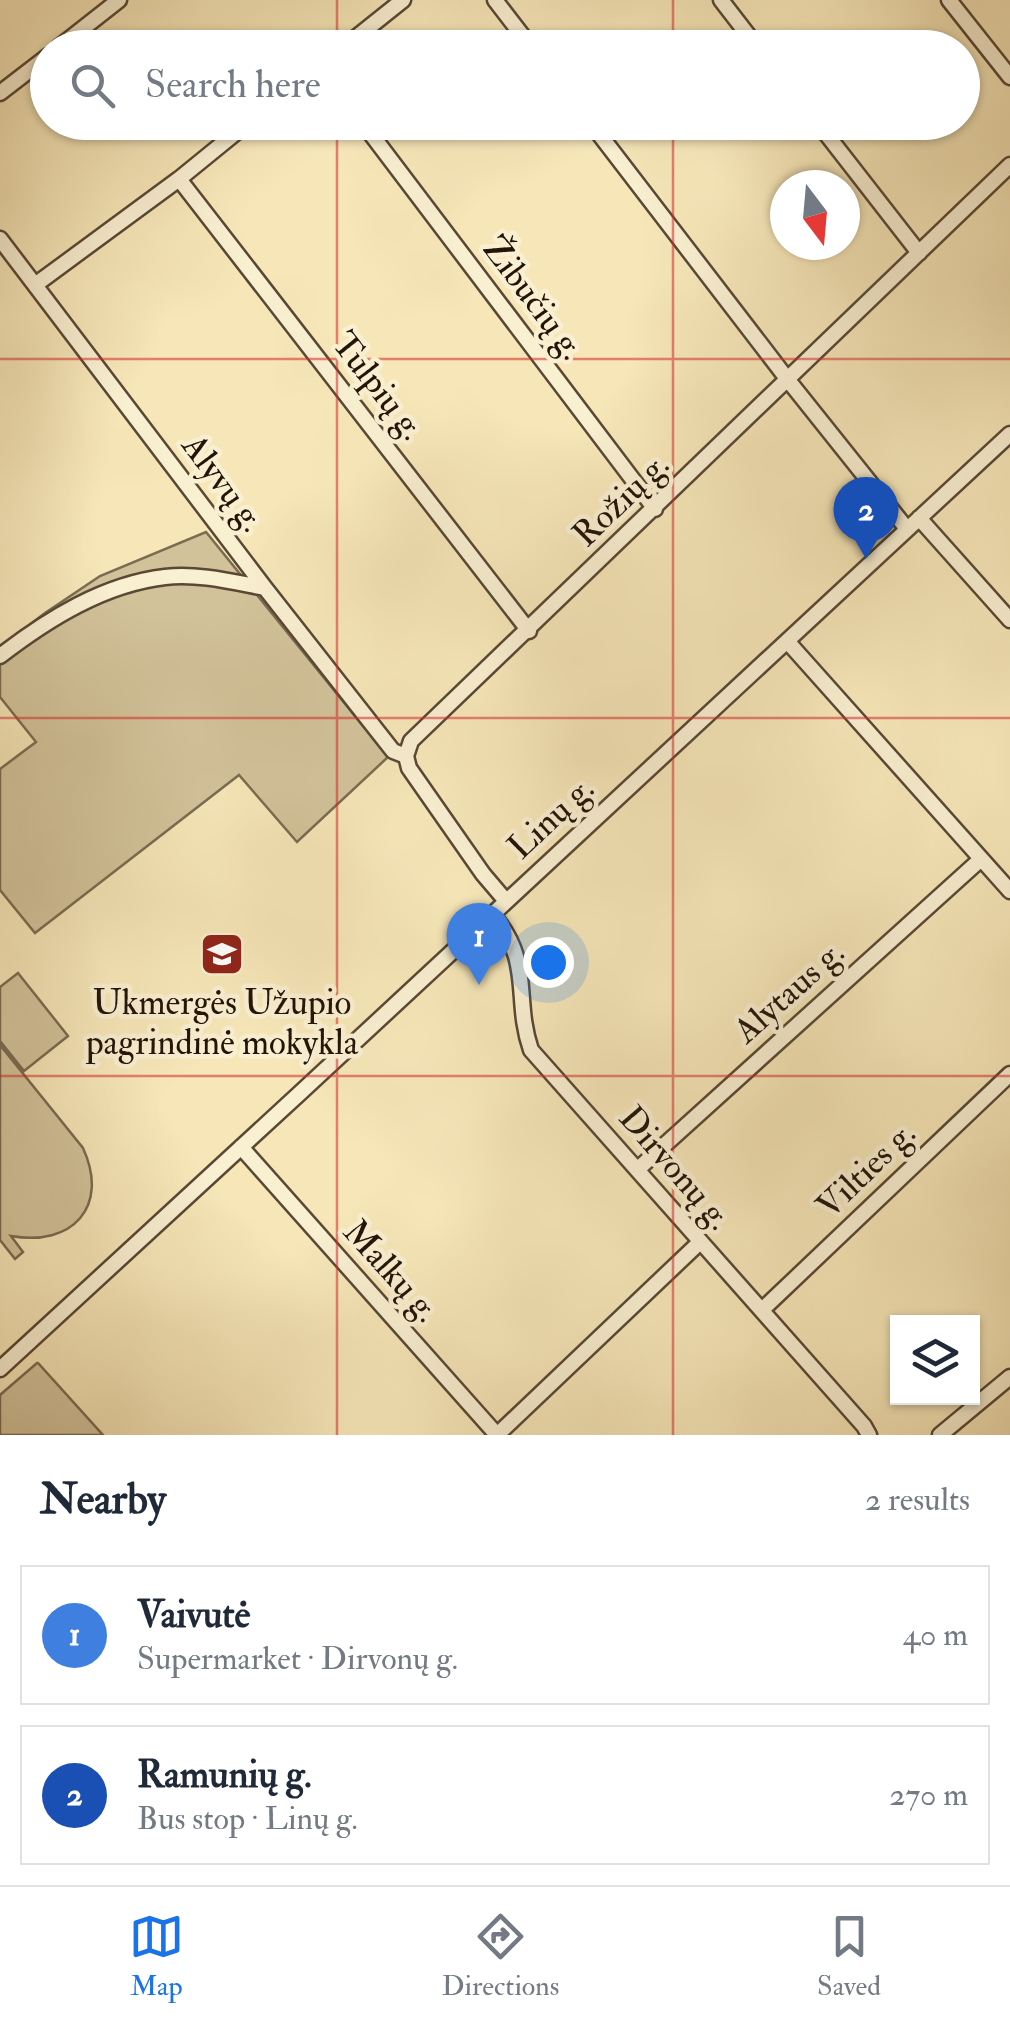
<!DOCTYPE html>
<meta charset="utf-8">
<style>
body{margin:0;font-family:"IM FELL Double Pica",serif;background:#f6f6f7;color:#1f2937}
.controls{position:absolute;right:30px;bottom:30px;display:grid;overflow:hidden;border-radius:0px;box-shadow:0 2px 8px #0004}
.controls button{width:90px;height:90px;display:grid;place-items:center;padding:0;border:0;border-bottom:2px solid #e0e1e3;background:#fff;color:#1f2937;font:50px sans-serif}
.compass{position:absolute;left:770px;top:170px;width:90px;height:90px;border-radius:50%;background:#fff;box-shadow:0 2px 8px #0004;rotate:164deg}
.you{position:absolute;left:548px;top:962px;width:35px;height:35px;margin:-25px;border:8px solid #fff;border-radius:50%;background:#1a73e8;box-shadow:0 0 0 15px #1a73e833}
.badge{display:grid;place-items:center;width:65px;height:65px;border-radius:50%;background:#1a73e8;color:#fff;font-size:32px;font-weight:700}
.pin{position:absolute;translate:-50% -82px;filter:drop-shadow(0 2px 5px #0008)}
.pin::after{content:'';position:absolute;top:52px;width:35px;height:30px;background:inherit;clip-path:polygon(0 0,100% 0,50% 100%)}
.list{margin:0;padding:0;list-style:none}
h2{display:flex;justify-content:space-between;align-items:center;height:130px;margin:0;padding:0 40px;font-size:42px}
h2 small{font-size:32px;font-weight:400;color:#747a83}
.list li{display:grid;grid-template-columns:65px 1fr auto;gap:30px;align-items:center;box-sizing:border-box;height:140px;margin:0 20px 20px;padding:0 20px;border:2px solid #e0e1e3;border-radius:0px}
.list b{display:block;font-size:38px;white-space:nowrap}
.list p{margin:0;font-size:32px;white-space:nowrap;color:#747a83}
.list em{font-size:32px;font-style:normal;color:#747a83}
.icon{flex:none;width:55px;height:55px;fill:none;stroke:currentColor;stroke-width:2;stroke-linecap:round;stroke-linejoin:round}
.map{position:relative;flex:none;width:1010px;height:1435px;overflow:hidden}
.search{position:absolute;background:#fff;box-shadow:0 2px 8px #0004;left:30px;right:30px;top:30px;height:110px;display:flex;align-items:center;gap:25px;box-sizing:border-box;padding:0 35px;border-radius:55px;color:#747a83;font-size:38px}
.sheet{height:450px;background:#fff}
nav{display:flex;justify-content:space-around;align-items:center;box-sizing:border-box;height:140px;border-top:2px solid #e0e1e3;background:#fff;font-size:28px;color:#747a83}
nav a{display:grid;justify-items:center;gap:5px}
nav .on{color:#1a73e8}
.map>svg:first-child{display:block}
.green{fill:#d2c29a;stroke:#7a6b51;stroke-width:2.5}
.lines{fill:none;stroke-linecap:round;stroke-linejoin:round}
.street-casing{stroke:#584834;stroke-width:19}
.street{stroke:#f9efd1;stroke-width:14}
.grid{fill:none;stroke:#d62828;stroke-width:2.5;stroke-opacity:0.55}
.labels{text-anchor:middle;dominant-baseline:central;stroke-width:9;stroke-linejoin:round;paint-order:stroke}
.street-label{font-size:35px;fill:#231408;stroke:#f9efd1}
.poi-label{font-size:35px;fill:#231408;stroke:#f9efd1}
</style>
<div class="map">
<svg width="1010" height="1435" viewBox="0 0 1010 1435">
<rect width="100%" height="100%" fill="#f6e6b8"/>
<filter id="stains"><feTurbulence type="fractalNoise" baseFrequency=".002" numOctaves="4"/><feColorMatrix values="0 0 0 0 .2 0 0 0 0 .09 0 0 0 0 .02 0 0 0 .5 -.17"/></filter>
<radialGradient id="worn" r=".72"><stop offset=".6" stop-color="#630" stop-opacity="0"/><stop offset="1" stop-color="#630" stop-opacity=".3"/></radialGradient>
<path class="green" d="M 206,532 L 388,757 L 297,842 L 239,775 L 35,933 L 0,890 L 0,769 L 36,742 L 0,697 L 0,647 L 45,613 L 100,576 Z
M 18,973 L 68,1036 L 24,1071 L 0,1041 L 0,987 Z
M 0,1045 L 83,1148 C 110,1207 72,1247 11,1236 L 23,1252 L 15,1259 L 0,1240 Z
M 37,1363 L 38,1363 L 103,1435 L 0,1435 L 0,1395 Z"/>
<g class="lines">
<g class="street-casing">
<path id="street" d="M 495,0 L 532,48
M 721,0 L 758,48
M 949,0 L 1010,77
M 58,48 L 119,0
M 343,48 L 403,0
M 0,93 L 48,56
M 362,122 L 655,509
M 590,122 L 788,380 L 907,529
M 817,122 L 919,253
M 179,179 L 529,631
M 0,239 L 265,588 L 393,751 L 406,756
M 35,285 L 179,179 L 249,122
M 919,518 L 1010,620
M 787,641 L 1010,891
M 0,656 C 48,619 104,584 165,577 C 198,573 233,582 265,588
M 506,901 L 483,874 L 409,768 L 406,756 L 411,741 L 1010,165
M 492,914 C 534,962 513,998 531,1050 L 864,1426 L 869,1435
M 241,1147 L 497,1435
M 638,1169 L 981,859
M 763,1309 L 1010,1074
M 0,1369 L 300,1093 L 1010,434
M 497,1435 L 699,1243
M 940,1435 L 1010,1377"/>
</g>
<use href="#street" class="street"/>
</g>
<path class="grid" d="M 337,0 L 337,48M 673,0 L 673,48M 337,122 L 337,1435M 673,122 L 673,1435M 0,359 L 1010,359M 0,718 L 1010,718M 0,1076 L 1010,1076"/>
<defs>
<g id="school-square" transform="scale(2.25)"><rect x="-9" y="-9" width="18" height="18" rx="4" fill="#8f2418" stroke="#f9efd1"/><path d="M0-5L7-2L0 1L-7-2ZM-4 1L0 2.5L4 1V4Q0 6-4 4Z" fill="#fff"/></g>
</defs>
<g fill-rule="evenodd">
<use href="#school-square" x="222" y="954"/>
</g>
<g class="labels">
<g class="street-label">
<text transform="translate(533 298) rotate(53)">Žibučių g.</text>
<text transform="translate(378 386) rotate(52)">Tulpių g.</text>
<text transform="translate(223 483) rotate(53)">Alyvų g.</text>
<text transform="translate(621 500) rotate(-44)">Rožių g.</text>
<text transform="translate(551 818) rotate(-43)">Linų g.</text>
<text transform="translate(789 992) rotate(-42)">Alytaus g.</text>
<text transform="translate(675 1168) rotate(49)">Dirvonų g.</text>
<text transform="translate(866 1170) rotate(-44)">Vilties g.</text>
<text transform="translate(391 1271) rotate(48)">Malkų g.</text>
</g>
<g class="poi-label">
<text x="222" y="1003">Ukmergės Užupio<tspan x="222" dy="40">pagrindinė mokykla</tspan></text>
</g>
</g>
<rect width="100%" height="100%" filter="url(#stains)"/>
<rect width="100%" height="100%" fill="url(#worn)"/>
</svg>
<div class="controls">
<button><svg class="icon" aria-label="layers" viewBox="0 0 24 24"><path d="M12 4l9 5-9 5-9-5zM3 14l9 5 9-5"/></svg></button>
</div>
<svg class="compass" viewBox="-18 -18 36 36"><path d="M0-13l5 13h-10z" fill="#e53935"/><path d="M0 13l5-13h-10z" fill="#747a83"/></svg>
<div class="you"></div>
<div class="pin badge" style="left:479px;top:985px;background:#3f7fe0">1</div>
<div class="pin badge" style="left:866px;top:559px;background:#1a4fb4">2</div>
<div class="search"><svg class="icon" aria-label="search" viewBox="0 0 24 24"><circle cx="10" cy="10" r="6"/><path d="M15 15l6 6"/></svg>Search here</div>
</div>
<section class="sheet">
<h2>Nearby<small>2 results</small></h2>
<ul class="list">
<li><span class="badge" style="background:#3f7fe0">1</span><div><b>Vaivutė</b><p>Supermarket · Dirvonų g.</p></div><em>40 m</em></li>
<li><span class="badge" style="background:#1a4fb4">2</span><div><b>Ramunių g.</b><p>Bus stop · Linų g.</p></div><em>270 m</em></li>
</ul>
</section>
<nav>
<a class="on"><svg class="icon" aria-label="map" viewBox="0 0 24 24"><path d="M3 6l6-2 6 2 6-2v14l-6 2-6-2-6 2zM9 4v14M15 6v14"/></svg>Map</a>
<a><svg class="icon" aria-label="directions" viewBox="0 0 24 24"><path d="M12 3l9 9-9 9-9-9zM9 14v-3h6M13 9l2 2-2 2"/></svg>Directions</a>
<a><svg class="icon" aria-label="saved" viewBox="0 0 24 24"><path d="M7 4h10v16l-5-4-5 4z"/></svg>Saved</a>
</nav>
